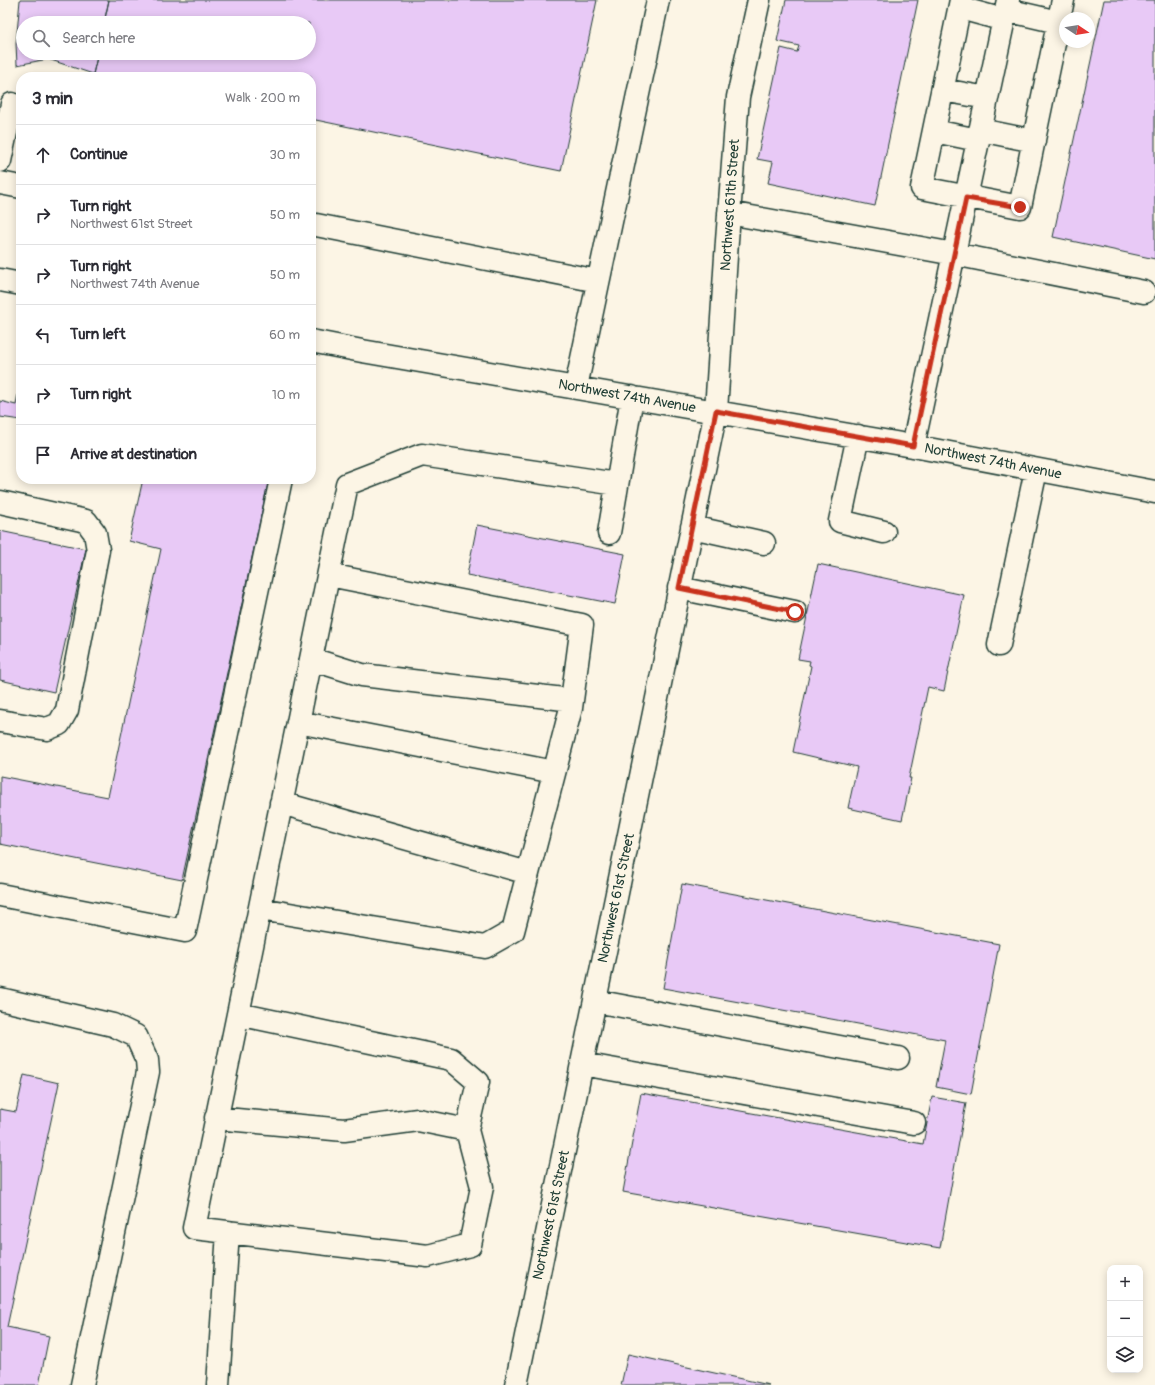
<!DOCTYPE html>
<meta charset="utf-8">
<style>
body{margin:0;font-family:Pangolin,sans-serif;background:#f2f2f3;color:#2b2b33}
.controls{position:absolute;right:12px;bottom:12px;display:grid;overflow:hidden;border-radius:8px;box-shadow:0 2px 10px #0003}
.controls button{width:36px;height:36px;display:grid;place-items:center;padding:0;border:0;border-bottom:1px solid #e1e1e2;background:#fff;color:#2b2b33;font:20px sans-serif}
.compass{position:absolute;left:1059px;top:12px;width:36px;height:36px;border-radius:50%;background:#fff;box-shadow:0 2px 10px #0003;rotate:102deg}
.stop{position:absolute;width:12px;height:12px;margin:-9px;border:3px solid #c8321e;border-radius:50%;background:#fff}
.stop.end{background:#c8321e;border-color:#fff;box-shadow:0 1px 4px #0008}
.list{margin:0;padding:0;list-style:none}
h2{display:flex;justify-content:space-between;align-items:center;height:52px;margin:0;padding:0 16px;font-size:17px}
h2 small{font-size:13px;font-weight:400;color:#7c7c81}
.list li{display:grid;grid-template-columns:26px 1fr auto;gap:12px;align-items:center;box-sizing:border-box;height:60px;padding:0 16px;border-top:1px solid #e1e1e2}
.list b{display:block;font-size:15px;white-space:nowrap}
.list p{margin:0;font-size:13px;white-space:nowrap;color:#7c7c81}
.list em{font-size:13px;font-style:normal;color:#7c7c81}
.icon{flex:none;width:22px;height:22px;fill:none;stroke:currentColor;stroke-width:2;stroke-linecap:round;stroke-linejoin:round}
.map{position:relative;flex:none;width:1155px;height:1385px;overflow:hidden}
.search{position:absolute;background:#fff;box-shadow:0 2px 10px #0003;left:16px;top:16px;width:300px;height:44px;display:flex;align-items:center;gap:10px;box-sizing:border-box;padding:0 14px;border-radius:22px;color:#7c7c81;font-size:15px}
.panel{position:absolute;background:#fff;box-shadow:0 2px 10px #0003;left:16px;top:72px;width:300px;height:412px;border-radius:16px}
.map>svg:first-child{display:block}
.building{fill:#e8c9f6;stroke:#1f3d34}
.lines{fill:none;stroke-linecap:round;stroke-linejoin:round}
.minor-casing{stroke:#1f3d34;stroke-width:25}
.minor{stroke:#fcf5e5;stroke-width:22}
.route{stroke:#c8321e;stroke-width:5}
.labels{text-anchor:middle;dominant-baseline:central;stroke-width:3;stroke-linejoin:round;paint-order:stroke}
.street-label{font-size:14px;fill:#1f3d34;stroke:#fcf5e5}
</style>
<div class="map">
<svg width="1155" height="1385" viewBox="0 0 1155 1385">
<rect width="100%" height="100%" fill="#fcf5e5"/>
<filter id="ink" filterUnits="userSpaceOnUse"><feTurbulence type="fractalNoise" baseFrequency=".025" numOctaves="2"/><feDisplacementMap in="SourceGraphic" scale="8" xChannelSelector="R" yChannelSelector="G"/><feConvolveMatrix kernelMatrix="1 2 1 2 8 2 1 2 1" color-interpolation-filters="sRGB"/></filter>
<g filter="url(#ink)">
<path class="building" d="M 20,0 L 109,0 L 104,23 L 23,23 L 23,53 L 98,53 L 93,74 L 48,59 L 17,65 L 16,44 Z
M 109,0 L 597,0 L 561,171 L 311,119 L 311,77 L 110,77 L 93,74 L 98,53 L 309,53 L 309,23 L 104,23 Z
M 786,0 L 918,0 L 875,206 L 768,183 L 773,162 L 757,159 L 781,48 L 797,52 L 799,46 L 777,41 Z
M 1104,0 L 1155,0 L 1155,259 L 1053,237 Z
M 21,376 L 21,420 L 0,417 L 0,401 L 16,405 Z
M 143,479 L 269,479 L 182,880 L 0,844 L 0,776 L 108,797 L 161,549 L 129,541 Z
M 477,525 L 625,554 L 615,604 L 467,575 Z
M 0,531 L 86,549 L 54,692 L 0,680 Z
M 818,564 L 964,595 L 944,691 L 928,687 L 909,778 L 911,778 L 902,820 L 848,808 L 857,767 L 793,752 L 811,666 L 809,665 L 810,661 L 798,659 Z
M 682,884 L 999,944 L 971,1094 L 936,1087 L 945,1040 L 663,988 Z
M 24,1075 L 59,1083 L 7,1327 L 49,1336 L 39,1385 L 0,1385 L 0,1109 L 16,1112 Z
M 641,1093 L 923,1144 L 932,1097 L 966,1103 L 940,1248 L 623,1192 Z
M 628,1354 L 769,1385 L 621,1385 Z"/>
<g class="lines">
<g class="minor-casing">
<path id="minor" d="M 961,0 L 922,188 L 1020,207 L 1063,0
M 960,8 L 1004,20
M 1006,10 L 1058,22
M 943,90 L 987,98
M 980,130 L 1034,141
M 934,131 L 978,140
M 0,161 L 12,104
M 0,183 L 21,187
M 729,213 L 954,254 L 1144,292
M 311,224 L 598,281
M 0,280 L 21,284
M 311,341 L 362,351 L 913,446 L 1155,492
M 576,387 L 658,0
M 858,436 L 840,521 L 884,532
M 913,446 L 1008,0
M 0,502 L 86,521 L 95,533 L 98,550 L 67,710 L 59,724 L 47,729 L 0,721
M 692,527 L 764,543
M 609,533 L 632,397
M 679,588 L 795,612
M 999,645 L 1036,470
M 311,659 L 362,675 L 572,700
M 298,722 L 554,772
M 281,803 L 528,873
M 0,895 L 185,931 L 281,479
M 260,909 L 485,947 L 513,931 L 571,708 L 582,625 L 329,575
M 0,999 L 113,1025 L 136,1036 L 147,1060 L 148,1072 L 82,1385
M 595,1001 L 898,1058
M 238,1014 L 451,1059 L 478,1082 L 467,1130 L 482,1187 L 470,1245 L 428,1256 L 194,1228 L 347,484 L 422,455 L 617,484
M 582,1064 L 914,1123
M 216,1118 L 344,1130 L 418,1120 L 467,1130
M 218,1385 L 228,1232
M 516,1385 L 716,411 L 727,241 L 738,97 L 759,0"/>
</g>
<use href="#minor" class="minor"/>
</g>
</g>
<g class="lines" filter="url(#ink)">
<path class="route" d="M 795,612 L 679,588 L 716,411 L 913,446 L 966,198 L 1020,207"/>
</g>
<g class="labels">
<g class="street-label">
<text transform="translate(730 205) rotate(-86)">Northwest 61th Street</text>
<text transform="translate(627 396) rotate(10)">Northwest 74th Avenue</text>
<text transform="translate(993 461) rotate(11)">Northwest 74th Avenue</text>
<text transform="translate(616 898) rotate(-78)">Northwest 61st Street</text>
<text transform="translate(551 1215) rotate(-78)">Northwest 61st Street</text>
</g>
</g>
</svg>
<div class="controls">
<button>+</button>
<button>−</button>
<button><svg class="icon" aria-label="layers" viewBox="0 0 24 24"><path d="M12 4l9 5-9 5-9-5zM3 14l9 5 9-5"/></svg></button>
</div>
<svg class="compass" viewBox="-18 -18 36 36"><path d="M0-13l5 13h-10z" fill="#e53935"/><path d="M0 13l5-13h-10z" fill="#7c7c81"/></svg>
<div class="stop" style="left:795px;top:612px"></div>
<div class="stop end" style="left:1020px;top:207px"></div>
<div class="search"><svg class="icon" aria-label="search" viewBox="0 0 24 24"><circle cx="10" cy="10" r="6"/><path d="M15 15l6 6"/></svg>Search here</div>
<section class="panel">
<h2>3 min<small>Walk · 200 m</small></h2>
<ul class="list">
<li><svg class="icon" aria-label="ahead" viewBox="0 0 24 24"><path d="M12 20V5M6 11l6-6 6 6"/></svg><div><b>Continue</b></div><em>30 m</em></li>
<li><svg class="icon" aria-label="right" viewBox="0 0 24 24"><path d="M7 20v-9h11M14 6l5 5-5 5"/></svg><div><b>Turn right</b><p>Northwest 61st Street</p></div><em>50 m</em></li>
<li><svg class="icon" aria-label="right" viewBox="0 0 24 24"><path d="M7 20v-9h11M14 6l5 5-5 5"/></svg><div><b>Turn right</b><p>Northwest 74th Avenue</p></div><em>50 m</em></li>
<li><svg class="icon" aria-label="left" viewBox="0 0 24 24"><path d="M17 20v-9H6M10 6l-5 5 5 5"/></svg><div><b>Turn left</b></div><em>60 m</em></li>
<li><svg class="icon" aria-label="right" viewBox="0 0 24 24"><path d="M7 20v-9h11M14 6l5 5-5 5"/></svg><div><b>Turn right</b></div><em>10 m</em></li>
<li><svg class="icon" aria-label="arrive" viewBox="0 0 24 24"><path d="M6 21V4h12l-3 4 3 4H6"/></svg><div><b>Arrive at destination</b></div></li>
</ul>
</section>
</div>
